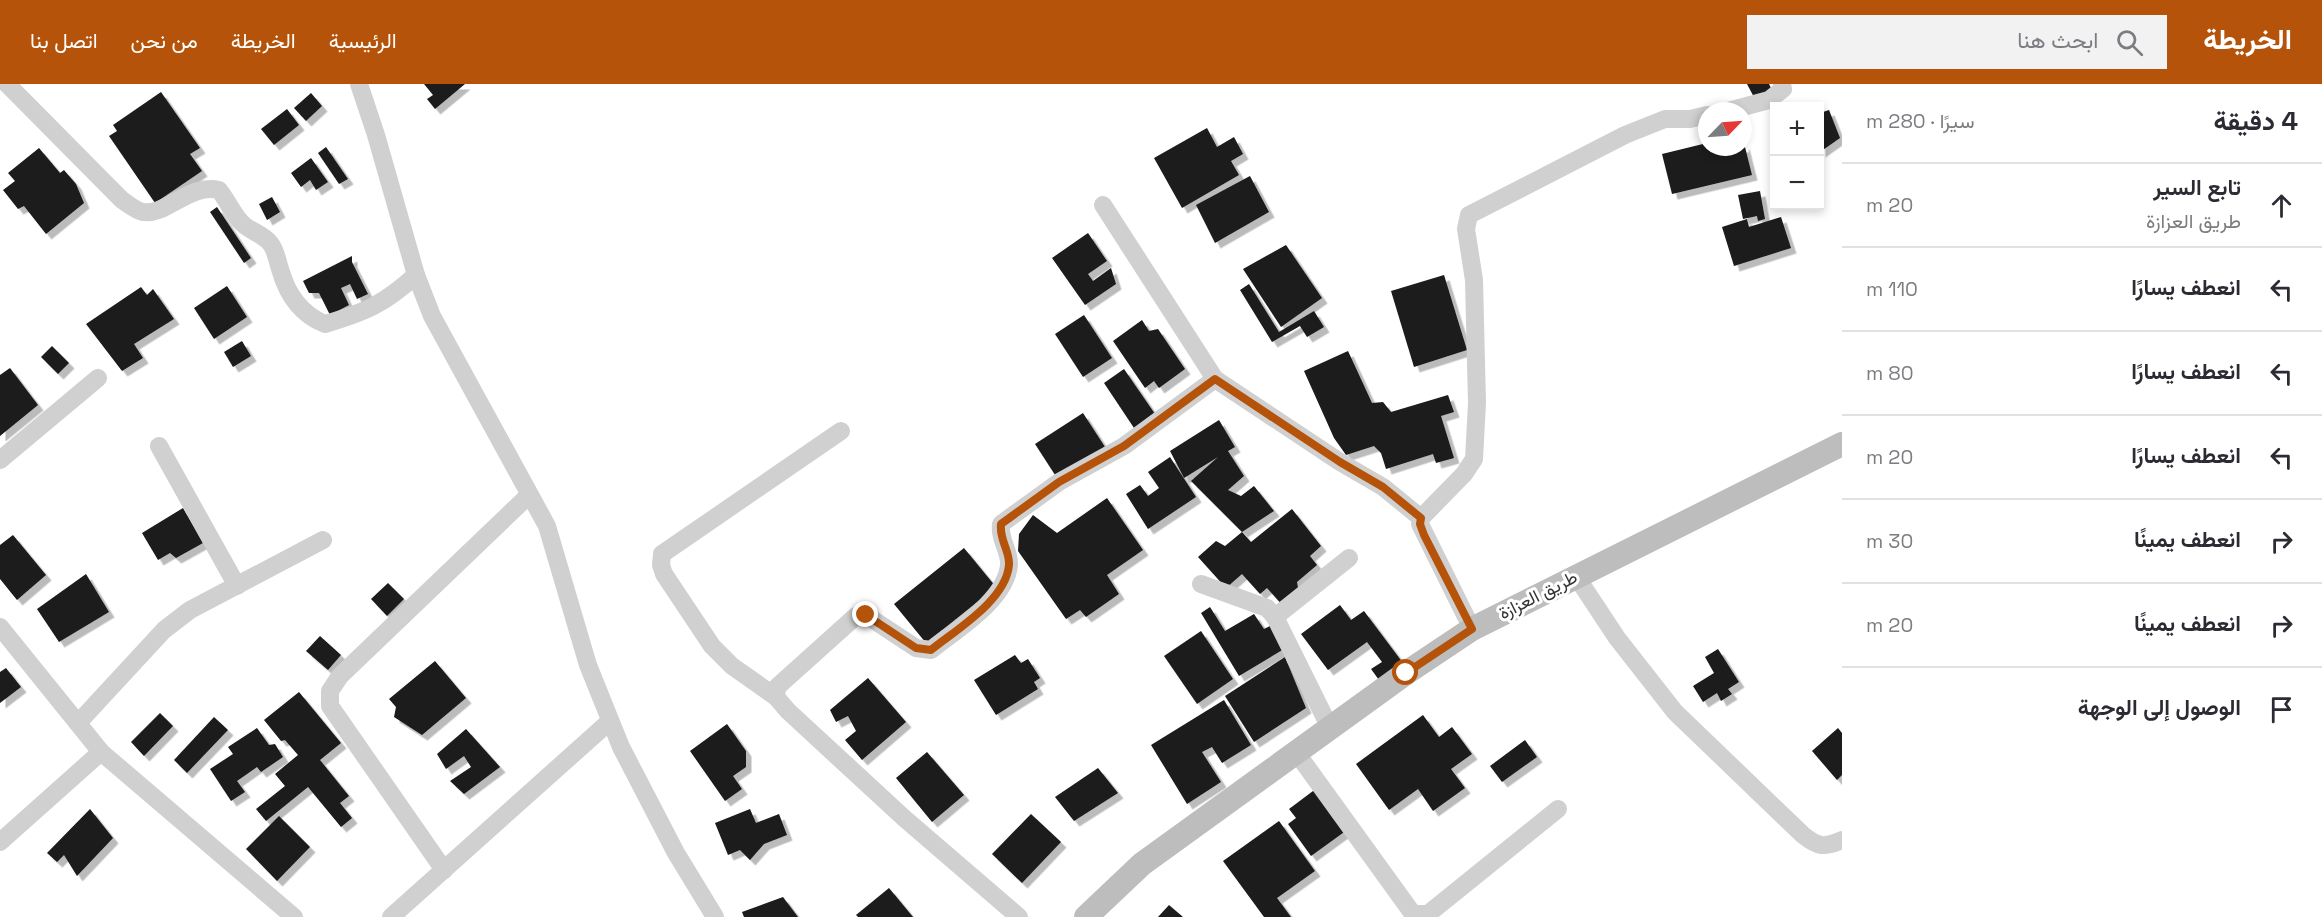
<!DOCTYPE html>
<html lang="ar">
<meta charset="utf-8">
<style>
:root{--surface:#fff;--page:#f2f2f3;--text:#2b2b33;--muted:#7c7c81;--line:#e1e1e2;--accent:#b45309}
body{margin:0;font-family:"Space Grotesk",Vazirmatn,sans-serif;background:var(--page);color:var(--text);direction:rtl}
.controls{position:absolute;right:18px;top:18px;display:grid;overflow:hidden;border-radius:0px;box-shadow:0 3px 9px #0003}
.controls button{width:54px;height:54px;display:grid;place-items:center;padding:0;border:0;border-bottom:2px solid var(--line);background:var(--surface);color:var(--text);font:30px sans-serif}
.compass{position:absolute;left:1698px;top:18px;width:54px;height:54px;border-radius:50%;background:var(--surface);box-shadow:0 3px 9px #0003;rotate:65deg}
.stop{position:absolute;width:18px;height:18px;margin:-14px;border:4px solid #b45309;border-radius:50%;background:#fff}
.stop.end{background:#b45309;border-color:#fff;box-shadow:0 2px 6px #0008}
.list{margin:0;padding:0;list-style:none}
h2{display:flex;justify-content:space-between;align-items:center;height:78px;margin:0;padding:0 24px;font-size:26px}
h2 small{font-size:20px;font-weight:400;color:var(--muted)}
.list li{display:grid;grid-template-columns:39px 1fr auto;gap:18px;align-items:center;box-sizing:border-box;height:84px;padding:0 24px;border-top:2px solid var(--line)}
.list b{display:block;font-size:22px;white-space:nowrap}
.list p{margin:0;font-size:20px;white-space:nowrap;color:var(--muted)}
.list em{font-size:20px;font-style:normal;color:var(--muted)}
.icon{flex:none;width:33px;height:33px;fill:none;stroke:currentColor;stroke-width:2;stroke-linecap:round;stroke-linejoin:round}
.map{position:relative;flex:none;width:1842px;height:833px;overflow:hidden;direction:ltr}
header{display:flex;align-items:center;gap:36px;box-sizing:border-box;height:84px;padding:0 30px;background:var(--accent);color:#fff}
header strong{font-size:28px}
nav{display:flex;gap:33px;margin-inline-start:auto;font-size:21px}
.search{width:420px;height:54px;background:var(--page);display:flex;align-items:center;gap:15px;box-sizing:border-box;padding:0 21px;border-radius:0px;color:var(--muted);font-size:22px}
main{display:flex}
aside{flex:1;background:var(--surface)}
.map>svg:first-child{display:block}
.building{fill:#1a1a1a;filter:url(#shadow)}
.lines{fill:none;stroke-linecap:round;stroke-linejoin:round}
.street{stroke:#d0d0d0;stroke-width:18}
.secondary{stroke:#bdbdbd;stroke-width:24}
.route{stroke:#b45309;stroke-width:8}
.labels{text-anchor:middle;stroke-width:6;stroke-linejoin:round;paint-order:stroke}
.street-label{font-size:18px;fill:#333;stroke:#fff}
</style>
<header>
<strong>الخريطة</strong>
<div class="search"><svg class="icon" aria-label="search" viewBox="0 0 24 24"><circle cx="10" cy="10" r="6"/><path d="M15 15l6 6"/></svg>ابحث هنا</div>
<nav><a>الرئيسية</a><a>الخريطة</a><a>من نحن</a><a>اتصل بنا</a></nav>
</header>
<main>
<aside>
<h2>4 دقيقة<small>سيرًا · 280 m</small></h2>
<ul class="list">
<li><svg class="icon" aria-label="ahead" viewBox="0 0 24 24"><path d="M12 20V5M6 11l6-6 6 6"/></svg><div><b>تابع السير</b><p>طريق العزازة</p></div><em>20 m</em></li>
<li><svg class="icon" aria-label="left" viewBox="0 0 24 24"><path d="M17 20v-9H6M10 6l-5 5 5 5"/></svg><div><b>انعطف يسارًا</b></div><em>110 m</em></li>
<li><svg class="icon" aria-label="left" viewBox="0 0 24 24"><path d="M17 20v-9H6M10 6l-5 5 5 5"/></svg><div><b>انعطف يسارًا</b></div><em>80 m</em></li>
<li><svg class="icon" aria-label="left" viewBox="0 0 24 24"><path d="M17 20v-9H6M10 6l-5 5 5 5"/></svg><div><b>انعطف يسارًا</b></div><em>20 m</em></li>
<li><svg class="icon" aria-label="right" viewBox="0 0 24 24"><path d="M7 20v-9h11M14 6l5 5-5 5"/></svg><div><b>انعطف يمينًا</b></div><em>30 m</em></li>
<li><svg class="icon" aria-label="right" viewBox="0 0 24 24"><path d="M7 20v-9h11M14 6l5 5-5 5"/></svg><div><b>انعطف يمينًا</b></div><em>20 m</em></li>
<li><svg class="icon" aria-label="arrive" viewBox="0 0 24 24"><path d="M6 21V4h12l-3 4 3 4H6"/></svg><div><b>الوصول إلى الوجهة</b></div></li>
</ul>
</aside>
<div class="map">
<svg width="1842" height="833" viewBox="0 0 1842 833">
<defs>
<filter id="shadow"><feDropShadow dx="5.5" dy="5.5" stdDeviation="0" flood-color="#0004"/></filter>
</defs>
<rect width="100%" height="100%" fill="#fff"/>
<g class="building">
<path d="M424,0H465L435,25L427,15L433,11Z"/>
<path d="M1747,0H1769L1773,8L1756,17Z"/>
<path d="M161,8L200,64L190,70L202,87L155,119L109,52L117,47L113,41Z"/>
<path d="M311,9L322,22L306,37L294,24Z"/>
<path d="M287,25L299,41L274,61L261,45Z"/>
<path d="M1829,26L1840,54L1820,68V29Z"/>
<path d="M1207,44L1217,63L1234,53L1243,70L1231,77L1239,91L1182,124L1154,74Z"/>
<path d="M1707,59V63H1743L1744,59L1752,91L1672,110L1662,70Z"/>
<path d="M326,63L348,95L339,100L318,69Z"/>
<path d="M39,64L60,89L64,86L76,100L84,119L46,150L24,122L18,125L3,106L15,97L8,89Z"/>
<path d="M311,74L328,98L316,106L310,96L301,103L291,89Z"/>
<path d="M1250,92L1269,128L1215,159L1196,121Z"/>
<path d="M1760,107L1765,135L1758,137L1757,132L1743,135L1738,111Z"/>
<path d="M272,113L280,128L267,136L259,120Z"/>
<path d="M217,123L251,174L244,179L210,128Z"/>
<path d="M1781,133L1791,164L1734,182L1722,143L1747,135L1749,143Z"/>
<path d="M1088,149L1107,177L1088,190L1093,197L1111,184L1116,200L1085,221L1052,174Z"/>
<path d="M1286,161L1322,214L1281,243L1243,185Z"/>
<path d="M352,172V178L368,210L357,215L350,200L341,204L349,221L330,231L319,209H309L303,197Z"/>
<path d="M1444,191L1467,266L1414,283L1391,207Z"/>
<path d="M1249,200L1279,248L1314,227L1324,243L1307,253L1300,242L1272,258L1240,206Z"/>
<path d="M227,202L247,233L214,255L194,224Z"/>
<path d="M141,203L147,211L153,205L174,235L134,260L143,274L122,287L86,240Z"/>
<path d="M1084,231L1112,274L1083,293L1055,250Z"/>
<path d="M1142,236L1149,247L1158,245L1185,285L1159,304L1154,297L1145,304L1113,257Z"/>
<path d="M242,257L251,272L233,283L224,268Z"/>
<path d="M52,262L69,279L58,290L41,273Z"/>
<path d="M1348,267L1372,319L1383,318L1391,328L1448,311L1454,328L1441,332L1454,374L1436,379L1433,370L1386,385L1381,369L1374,362L1346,371L1334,354L1304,287Z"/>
<path d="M10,284L38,321L0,352V291Z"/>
<path d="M1124,285L1155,330L1134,344L1104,299Z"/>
<path d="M1083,329L1105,363L1057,394L1035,360Z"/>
<path d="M1219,336L1235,363L1228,367L1244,392L1228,406L1241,412L1254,402L1274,427L1242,448L1191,397L1218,373L1184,394L1170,367Z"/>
<path d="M1170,373L1196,413L1148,445L1126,410L1140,401L1148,412L1159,404L1148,388Z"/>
<path d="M1107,414L1143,466L1107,491L1119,510L1086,533L1080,526L1066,535L1018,467L1019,450L1033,431L1057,449Z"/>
<path d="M183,424L203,459L176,474L170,469L158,476L142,449Z"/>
<path d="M1292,425L1321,462L1310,472L1317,481L1297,498L1299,510L1284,523L1267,504L1260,510L1242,490L1226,504L1198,473L1216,457L1225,462L1242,448L1251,458Z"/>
<path d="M13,451L46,491L17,516L0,495V461Z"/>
<path d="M964,464L996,503L926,559L894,520Z"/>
<path d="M86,490L109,528L59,558L37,525Z"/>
<path d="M388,499L404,515L387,532L371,515Z"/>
<path d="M1340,521L1351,536L1364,527L1403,579L1379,596L1371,585L1382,578L1367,558L1328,586L1301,550Z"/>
<path d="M1210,523L1225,547L1254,530L1264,545L1270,542L1284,565L1239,592L1201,529Z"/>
<path d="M1201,547L1233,595L1197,620L1164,572Z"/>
<path d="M320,552L341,571L328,586L306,567Z"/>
<path d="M1718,565L1739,598L1728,605L1732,610L1721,617L1717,609L1703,618L1693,602L1714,589L1705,573Z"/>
<path d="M1015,571L1021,579L1028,575L1040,594L1034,598L1038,605L996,631L974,596Z"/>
<path d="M1285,573L1306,624L1254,658L1225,612Z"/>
<path d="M435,577L466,614L422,651L394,633L396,623L389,615Z"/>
<path d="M6,584L21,603L0,619V588Z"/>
<path d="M868,594L906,638L862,676L845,656L856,647L848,632L836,638L830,626Z"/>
<path d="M299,608L341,659L320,676L349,712L340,719L352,734L341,743L308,703L266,737L256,725L285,702L275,690L298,671L285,656L281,657L264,636Z"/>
<path d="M1224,616L1251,661L1222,679L1212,663L1202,668L1221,698L1187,720L1151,661Z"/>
<path d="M160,629L173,642L144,672L131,658Z"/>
<path d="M1423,631L1439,653L1452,643L1472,670L1451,685L1465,704L1433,727L1418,705L1389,726L1356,680Z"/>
<path d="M214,633L228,646L187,689L174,676Z"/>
<path d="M727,640L746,667V683L733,692L742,705L725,717L690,667Z"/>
<path d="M257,644L269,661L275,660L283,673L261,688L257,683L237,697L245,708L231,717L210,685L233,670L228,663Z"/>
<path d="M1838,644L1842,649V691L1837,696L1812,667Z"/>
<path d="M466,645L500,683L464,710L450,697L471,683L464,672L446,685L437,670Z"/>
<path d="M1525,656L1537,673L1502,698L1490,682Z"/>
<path d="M927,668L964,711L932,738L896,694Z"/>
<path d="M1098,684L1118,709L1074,737L1055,713Z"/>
<path d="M1317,704L1347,746L1311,772L1288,740L1296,734L1289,725Z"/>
<path d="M90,725L113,754L77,792L64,771L57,778L47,769Z"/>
<path d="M750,725L756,739L779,730L787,751L764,760L750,776L740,766L728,771L715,739Z"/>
<path d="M1031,730L1061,758L1022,799L992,770Z"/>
<path d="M279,732L310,763L277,797L246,765Z"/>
<path d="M1279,737L1315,787L1277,814L1291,833H1264L1223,777Z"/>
<path d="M889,804L913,833H858L856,831Z"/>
<path d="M783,813L798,833H744L742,828Z"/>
<path d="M1169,821L1183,833H1158Z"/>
</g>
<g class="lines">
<g class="street">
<path d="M7,0L122,116C128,120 136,127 143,128C166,132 189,99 219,106C227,116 232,128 240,137C248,147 262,149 270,159C276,166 277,176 280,185C287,210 300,230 325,240C366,228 384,220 416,191"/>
<path d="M359,0L376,51L416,191L432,232L547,442L588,581L621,663L676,769L715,833"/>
<path d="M1728,27L1769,16L1783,5L1782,0"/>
<path d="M1103,121L1215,295"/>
<path d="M159,362L237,502"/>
<path d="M0,376L98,294"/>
<path d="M1576,492L1617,554L1675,628L1803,751C1818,763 1824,764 1842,756"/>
<path d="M1201,500L1267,524L1275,533L1330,644"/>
<path d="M1275,533L1349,474"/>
<path d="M0,543L101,668L294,833"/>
<path d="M1472,545L1420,440L1421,434L1464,390L1474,375L1477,319L1474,196L1466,145L1469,131L1625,51L1665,35H1690L1707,31"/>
<path d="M776,613L732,582L712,562L664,490L661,481L662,470L841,347"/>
<path d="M78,639L164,546L190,526L323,456"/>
<path d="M1296,668L1413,830H1428L1558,725"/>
<path d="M0,758L101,668"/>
<path d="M444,786L330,622V607L340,592L528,412"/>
<path d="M391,833L610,637"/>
<path d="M1019,833L904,734L788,627L776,613L777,603L856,532L866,531L916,564L931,566C957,545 1006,516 1009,481C1010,467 999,456 1001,440L1059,398L1124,362L1215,295L1340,378L1383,403L1421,434"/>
</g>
<path class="secondary" d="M1086,833L1142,780L1406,589L1472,545L1842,360"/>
</g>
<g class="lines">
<path class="route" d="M866,531L916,564L931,566C957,545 1006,516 1009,481C1010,467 999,456 1001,440L1059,398L1124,362L1215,295L1340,378L1383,403L1421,434L1420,440L1424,451L1472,545L1406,589"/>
</g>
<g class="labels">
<g class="street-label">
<text transform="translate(1538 511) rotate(-27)" y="6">طريق العزازة</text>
</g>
</g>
</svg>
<div class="controls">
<button>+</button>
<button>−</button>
</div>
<svg class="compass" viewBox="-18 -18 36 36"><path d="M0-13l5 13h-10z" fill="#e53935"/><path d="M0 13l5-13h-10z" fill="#7c7c81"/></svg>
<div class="stop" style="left:1406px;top:589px"></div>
<div class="stop end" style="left:866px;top:531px"></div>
</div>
</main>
